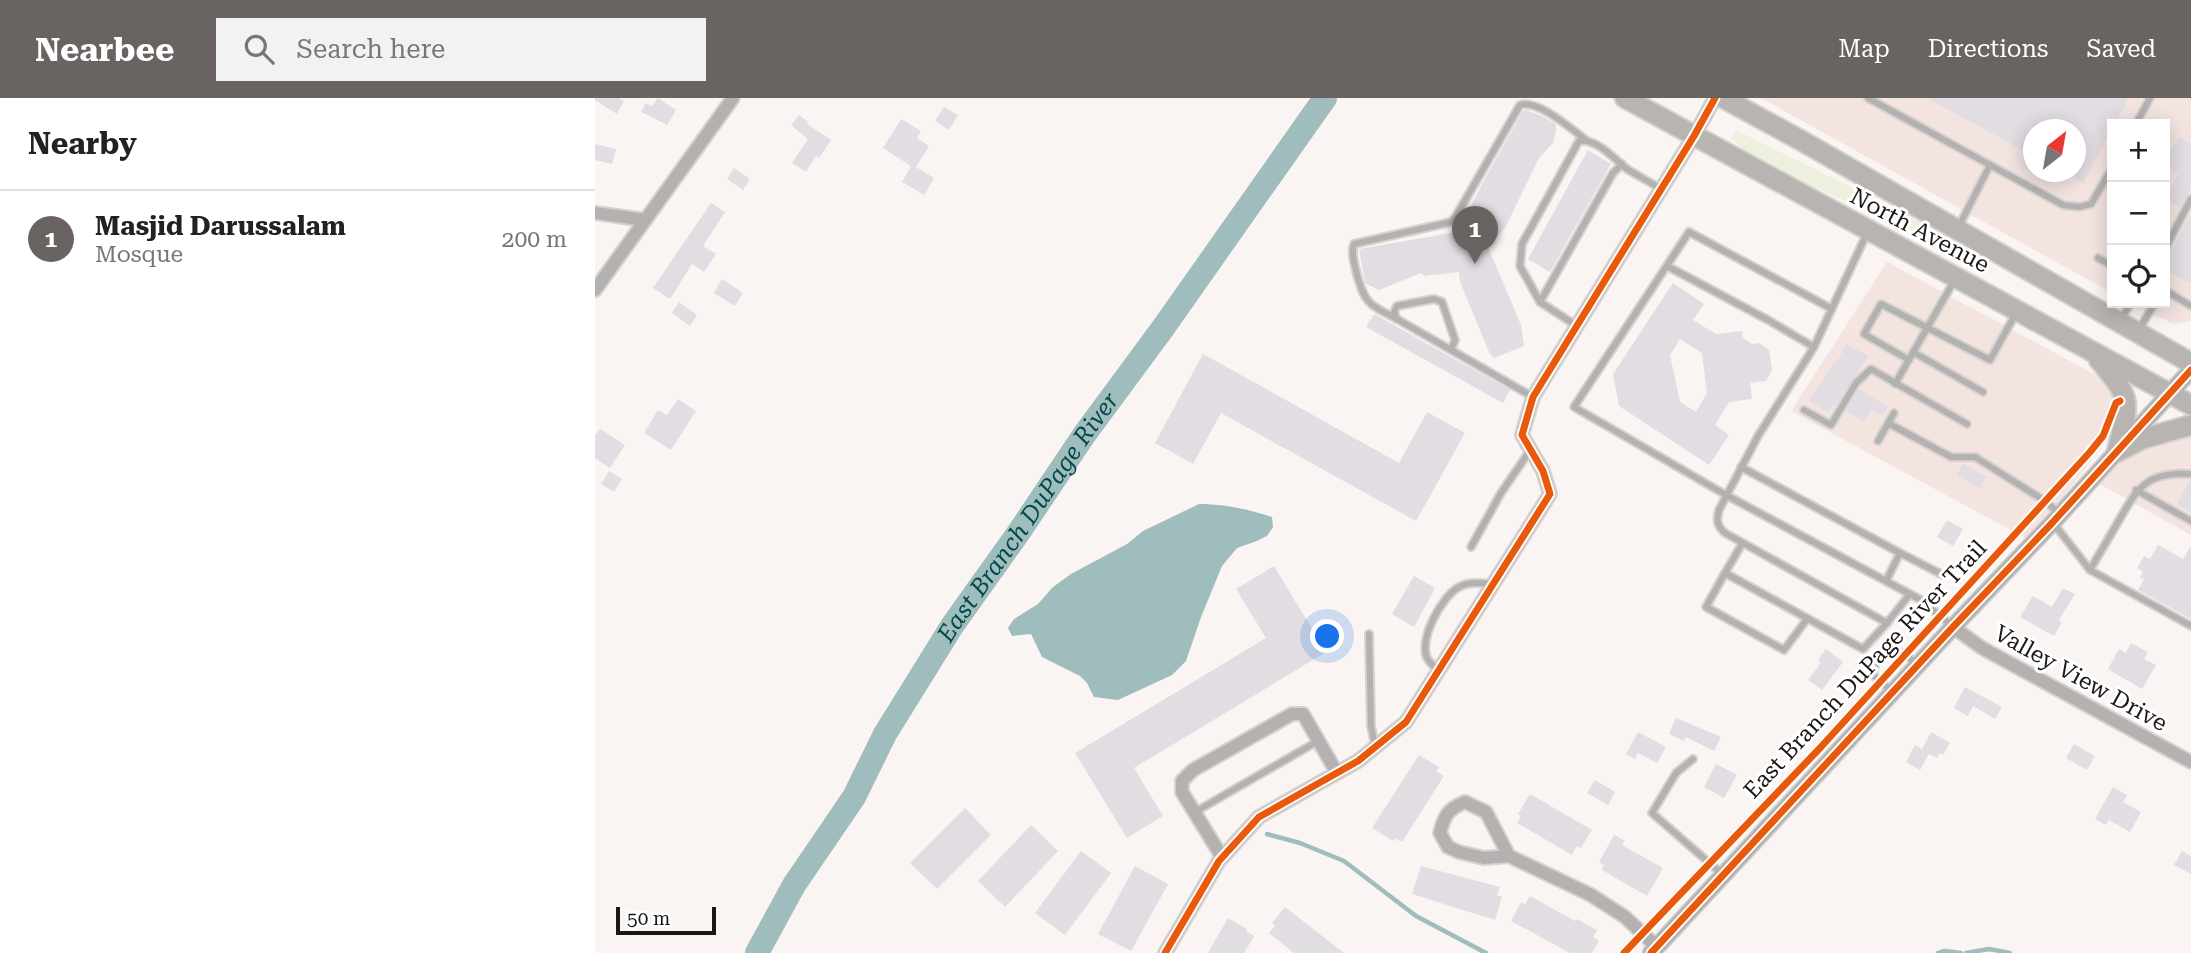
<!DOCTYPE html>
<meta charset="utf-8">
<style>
:root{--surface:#fff;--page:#f2f2f2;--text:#222;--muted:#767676;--line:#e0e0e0;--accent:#696462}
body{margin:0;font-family:"Roboto Serif",serif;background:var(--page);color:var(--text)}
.controls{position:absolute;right:21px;top:21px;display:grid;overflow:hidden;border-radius:0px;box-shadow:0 4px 18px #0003}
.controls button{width:63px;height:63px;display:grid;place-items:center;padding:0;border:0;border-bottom:2px solid var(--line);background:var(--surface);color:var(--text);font:35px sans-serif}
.compass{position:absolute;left:1428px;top:21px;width:63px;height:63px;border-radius:50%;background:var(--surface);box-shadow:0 4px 18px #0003;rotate:31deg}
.scale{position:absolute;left:21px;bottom:18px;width:100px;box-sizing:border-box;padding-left:7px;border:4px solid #1b1715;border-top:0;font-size:19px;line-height:24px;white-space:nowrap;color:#1b1715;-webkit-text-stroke:5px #fff;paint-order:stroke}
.you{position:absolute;left:733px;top:539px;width:24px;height:24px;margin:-18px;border:5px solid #fff;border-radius:50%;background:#1a73e8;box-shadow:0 0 0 10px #1a73e833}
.badge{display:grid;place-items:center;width:46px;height:46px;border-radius:50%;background:var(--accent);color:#fff;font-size:23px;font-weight:700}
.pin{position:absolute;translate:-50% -58px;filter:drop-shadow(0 2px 4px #0008)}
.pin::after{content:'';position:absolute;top:37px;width:24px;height:21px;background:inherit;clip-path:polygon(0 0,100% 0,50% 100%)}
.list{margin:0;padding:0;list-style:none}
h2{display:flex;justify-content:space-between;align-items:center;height:91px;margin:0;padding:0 28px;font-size:30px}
h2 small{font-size:23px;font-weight:400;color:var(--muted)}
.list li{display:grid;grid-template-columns:46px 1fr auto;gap:21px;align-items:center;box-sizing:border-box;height:98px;padding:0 28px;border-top:2px solid var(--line)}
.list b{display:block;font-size:26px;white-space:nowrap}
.list p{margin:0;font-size:23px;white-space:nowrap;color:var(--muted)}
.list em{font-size:23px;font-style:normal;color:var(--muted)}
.icon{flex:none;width:38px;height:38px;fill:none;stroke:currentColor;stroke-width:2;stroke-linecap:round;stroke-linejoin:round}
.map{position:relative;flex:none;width:1596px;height:855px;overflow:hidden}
header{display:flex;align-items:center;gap:42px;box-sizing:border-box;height:98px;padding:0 35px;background:var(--accent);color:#fff}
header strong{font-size:33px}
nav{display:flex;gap:38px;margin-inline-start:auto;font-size:24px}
.search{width:490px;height:63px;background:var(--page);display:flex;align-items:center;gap:18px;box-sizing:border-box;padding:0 24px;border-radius:0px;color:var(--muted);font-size:26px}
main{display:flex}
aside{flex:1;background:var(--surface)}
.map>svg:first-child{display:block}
.built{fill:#f3e4e0;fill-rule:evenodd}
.green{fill:#edf0dd}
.water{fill:#a0bdbd}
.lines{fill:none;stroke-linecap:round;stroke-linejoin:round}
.stream{stroke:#a0bdbd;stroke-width:4.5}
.river{stroke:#a0bdbd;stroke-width:24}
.building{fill:#e2dde3;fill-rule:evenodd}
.service-casing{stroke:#d5d1cf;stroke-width:10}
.minor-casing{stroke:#d5d1cf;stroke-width:16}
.tertiary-casing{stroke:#d5d1cf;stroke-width:19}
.primary-casing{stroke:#d5d1cf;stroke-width:23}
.service{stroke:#b3b2b0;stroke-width:6}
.minor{stroke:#b3b2b0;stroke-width:12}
.tertiary{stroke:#b3b2b0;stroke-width:16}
.primary{stroke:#b7b4b1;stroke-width:19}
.cycleway-casing{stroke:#fff;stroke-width:11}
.cycleway{stroke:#e8590c;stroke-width:7}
.labels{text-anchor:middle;stroke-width:6;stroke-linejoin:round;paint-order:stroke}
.street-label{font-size:23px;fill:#1b1715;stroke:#fff}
.water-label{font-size:24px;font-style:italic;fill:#024849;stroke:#fff}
</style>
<header>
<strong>Nearbee</strong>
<div class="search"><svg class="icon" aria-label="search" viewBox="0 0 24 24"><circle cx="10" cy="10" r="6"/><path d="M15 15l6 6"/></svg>Search here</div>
<nav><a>Map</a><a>Directions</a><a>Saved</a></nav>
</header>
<main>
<aside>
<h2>Nearby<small></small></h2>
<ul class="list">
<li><span class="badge">1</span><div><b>Masjid Darussalam</b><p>Mosque</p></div><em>200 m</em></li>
</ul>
</aside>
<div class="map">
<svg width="1596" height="855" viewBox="0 0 1596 855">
<rect width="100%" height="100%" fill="#faf4f2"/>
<g class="built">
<path d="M1166,0H1596V223L1578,226L1535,205H1570V26H1517V195ZM1438,32H1480V74H1438Z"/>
<path d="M1292,164L1512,283L1526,308L1517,336L1434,442L1196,313Z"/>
<path d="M1596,331V437L1501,384L1531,355Z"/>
</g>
<path class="green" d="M1141,32L1354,138L1348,149C1297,121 1242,101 1190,75C1171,65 1151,56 1136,40Z"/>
<path class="water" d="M604,406C630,406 652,411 677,419L678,429L672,438L662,443L642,450L627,468L606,519L591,563L577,577L523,602L499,599L492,585L485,578L447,559L436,536L417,538L413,530L419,521L443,506L458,489L476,476L532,446L548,433Z"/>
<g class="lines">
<g class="stream">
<path d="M672,736L705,745L749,763L821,818L891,855"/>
<path d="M1343,855L1350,853L1366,855"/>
<path d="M1371,855L1394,851L1415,855"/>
</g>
<path class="river" id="s1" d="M162,855L199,787L259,699L290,636L357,528L424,434L489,337L568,230L730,0"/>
</g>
<g class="building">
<path d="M0,0H24L29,3L22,16L0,2Z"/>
<path d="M63,0L81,12L72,27L46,14L51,5L57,8Z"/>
<path d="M1332,0H1534L1520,26H1517V31L1488,85L1480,81V32H1438V58Z"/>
<path d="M349,9L363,17L354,32L340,23Z"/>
<path d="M932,12L947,18L961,26V33L958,45L944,60L910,130L893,149L926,227L929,248L899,260L895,256L865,184L864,174L829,178L826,175L784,192L770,185L764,151L862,134L893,75L928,13Z"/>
<path d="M204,17L213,24L212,26L236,42L224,60L221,58L211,74L197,65L213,41L196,27Z"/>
<path d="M306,21L326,33L322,40L334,48L321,69L339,80L329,97L307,84L316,68L288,50Z"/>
<path d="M1584,39L1596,46V91L1585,109L1570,101L1583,76L1570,68V53L1574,56Z"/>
<path d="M0,46L21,51L17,66L0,62Z"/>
<path d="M993,52L1016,66L955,174L933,161Z"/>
<path d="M139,70L155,81L148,92L132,81Z"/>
<path d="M116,105L130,114L108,148L121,156L109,174L97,166L75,201L58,190Z"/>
<path d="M1596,116V186L1570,171V164Z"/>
<path d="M127,181L148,195L140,208L119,195Z"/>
<path d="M1078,185L1109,206L1098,222L1121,236L1147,233L1148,240L1157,246L1164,245L1174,252L1177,272L1171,283L1155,285L1157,301L1134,304L1120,327L1134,337L1114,367L1024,308L1018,276ZM1085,241L1107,255L1112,295L1101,314L1085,304L1075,257Z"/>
<path d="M84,204L102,217L95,228L77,215Z"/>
<path d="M779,216L915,292L908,305L771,229Z"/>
<path d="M1251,246L1273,258L1241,307L1237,308L1233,315L1214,303L1240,263L1242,264Z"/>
<path d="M608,256L804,365L832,314L870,335L821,423L626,315L598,366L560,345Z"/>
<path d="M1264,291L1293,309L1287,318L1276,312L1269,324L1251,313Z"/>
<path d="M83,301L101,313L76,352L49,335L63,312L72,317Z"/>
<path d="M5,331L30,347L15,370L0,360V338Z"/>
<path d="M1368,366L1391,379L1385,390L1361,377Z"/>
<path d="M14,373L27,381L19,394L6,386Z"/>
<path d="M1595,382H1596V414L1582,406Z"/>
<path d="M1352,422L1368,431L1358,448L1342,439Z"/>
<path d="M1563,447L1588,461L1596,448V521L1543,492L1549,481L1545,479L1548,474L1542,470L1549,458L1555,461Z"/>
<path d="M679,468L731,554L539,670L568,718L532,740L480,655L671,540L641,491Z"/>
<path d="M819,478L840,490L819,529L797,516Z"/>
<path d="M1468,490L1480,496L1464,522L1467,524L1459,538L1425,519L1438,498L1457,509Z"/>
<path d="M1536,545L1553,554L1549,561L1561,567L1547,591L1513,571L1524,551L1531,555Z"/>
<path d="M1231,551L1248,564L1227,592L1213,582L1226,565L1223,562Z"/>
<path d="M1370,589L1407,609L1400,621L1378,608L1373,618L1359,610Z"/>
<path d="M1081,620L1126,639L1119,653L1091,639L1089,643L1074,636Z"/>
<path d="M1043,634L1071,649L1062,665L1043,655L1040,661L1031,656Z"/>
<path d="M1336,634L1355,645L1348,657L1345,655L1342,660L1334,656L1325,672L1311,664L1320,647L1327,651Z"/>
<path d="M1479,646L1500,658L1492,672L1471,660Z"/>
<path d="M824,657L844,669L841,673L849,678L807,744L801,740L798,743L777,730Z"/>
<path d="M1121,666L1142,677L1129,700L1109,689Z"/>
<path d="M1000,682L1020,694L1013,707L992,695Z"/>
<path d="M1518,689L1532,697L1528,704L1546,714L1535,734L1514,722L1511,727L1500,721Z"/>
<path d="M935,696L997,732L986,750L982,748L977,757L922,725L926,718L923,716Z"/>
<path d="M370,710L396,737L342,791L315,765Z"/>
<path d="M436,727L463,753L410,809L383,783Z"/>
<path d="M1019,737L1030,743L1027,747L1068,770L1052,798L1007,772L1009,767L1004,764Z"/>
<path d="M486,753L516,775L470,837L440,815Z"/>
<path d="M1587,753L1596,758V776L1579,767Z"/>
<path d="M540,768L573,786L536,853L503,836Z"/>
<path d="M826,768L905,789L902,797L907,799L900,822L817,796Z"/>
<path d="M935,798L980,823L982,821L1002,832L998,839L1004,843L997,855H975L916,823L926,804L930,806Z"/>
<path d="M690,809L749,855H699L674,835L680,828L677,825Z"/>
<path d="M633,820L652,831L651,833L659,838L649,855H613Z"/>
</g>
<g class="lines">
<g class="service-casing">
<g id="service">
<path d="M1273,0L1468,107L1484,109L1496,106L1517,70"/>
<path d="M1541,26L1555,0"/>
<path d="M1364,128L1395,67"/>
<path d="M1273,133L1219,249L1163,338L1124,412C1121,422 1122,428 1130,435L1292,525L1315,496"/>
<path d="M1570,151L1596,101"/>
<path d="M1503,160L1517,168"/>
<path d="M1072,168L1173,222L1219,249"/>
<path d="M1570,192L1596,208"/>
<path d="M945,204L1018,75L1027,66"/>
<path d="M1237,211L1094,134L979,309L1131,397L1326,502L1356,527"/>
<path d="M802,221C773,206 769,205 761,173C759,164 756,155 759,146L856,124L860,120L925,7C943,1 976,31 991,42"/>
<path d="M1525,222L1536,205"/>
<path d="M982,228L945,204L925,168L927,146L984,43C1002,40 1019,61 1032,71C1043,78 1055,84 1066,91"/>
<path d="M1543,233L1560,205"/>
<path d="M856,252L860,242L847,204L839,201L802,208L799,214L802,221L938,299"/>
<path d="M1318,254L1388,294"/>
<path d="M1314,262L1269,236L1286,206L1395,262L1420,217"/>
<path d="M1300,286L1359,183"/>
<path d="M1209,312L1236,327L1261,285L1276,271L1372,326"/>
<path d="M1293,325L1356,359H1380L1450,403L1465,416"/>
<path d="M1283,343L1299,315"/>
<path d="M1146,369L1305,455L1291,483"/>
<path d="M1541,392L1596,423"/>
<path d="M1459,426L1495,472L1596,528"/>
<path d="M1147,446L1130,475L1268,551L1292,525"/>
<path d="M876,449L906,395L936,351"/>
<path d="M1305,455L1348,477"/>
<path d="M1495,472C1504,456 1514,440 1523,424C1543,389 1552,373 1596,376"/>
<path d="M1130,475L1111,509L1189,552L1212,521"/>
<path d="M774,536L776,628L780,647"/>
<path d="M843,573C840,569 834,564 832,560C824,540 847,498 864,489C874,483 886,485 897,486"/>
<path d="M1296,593L1278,577C1279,566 1283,560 1291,552C1306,552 1312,557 1322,567"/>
<path d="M1098,661L1081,675L1057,715L1127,776"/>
<path d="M600,714L723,643"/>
</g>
</g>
<g class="minor-casing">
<g id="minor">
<path d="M0,115L50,122"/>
<path d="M0,192L138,0"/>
<path d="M1358,529L1387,550L1596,664"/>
<path d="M914,758L891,714L870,704C853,711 849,718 845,735L853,749L864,754L889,760L914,758L996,797L1030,819L1062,849"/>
<path d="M627,759L587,694V683L598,672L697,616H708L742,675"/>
<path d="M570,855L624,763L664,719L763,663L811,624L955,396L948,373L927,337L938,299L1099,38L1120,0"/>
</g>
</g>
<g class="tertiary-casing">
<path id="tertiary" d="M1056,855L1358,529L1458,424L1596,272"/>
</g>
<g class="primary-casing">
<g id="primary">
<path d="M1030,0L1596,307"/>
<path d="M1128,0L1207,43L1596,265"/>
<path d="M1504,262C1539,304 1534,302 1522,354"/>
<path d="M1522,354L1547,341L1596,327"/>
</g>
</g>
<use href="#service" class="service"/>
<use href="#minor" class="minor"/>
<use href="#tertiary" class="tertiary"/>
<use href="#primary" class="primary"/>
<g class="cycleway-casing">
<g id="cycleway">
<path d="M570,855L624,763L664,719L763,663L811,624L955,396L948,373L927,337L938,299L1099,38L1120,0"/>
<path d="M1029,855L1225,650L1495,354L1508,338L1521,305L1525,303"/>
<path d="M1056,855L1358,529L1458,424L1596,272"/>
</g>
</g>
<use href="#cycleway" class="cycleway"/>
</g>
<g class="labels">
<g class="street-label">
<text transform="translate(1325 132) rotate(28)" y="8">North Avenue</text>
<text transform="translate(1270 571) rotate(-47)" y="8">East Branch DuPage River Trail</text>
<text transform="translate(1486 580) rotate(29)" y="8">Valley View Drive</text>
</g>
<g class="water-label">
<text dy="8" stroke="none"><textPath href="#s1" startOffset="514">East Branch DuPage River</textPath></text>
</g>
</g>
</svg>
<div class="controls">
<button>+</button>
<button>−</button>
<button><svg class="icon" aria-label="locate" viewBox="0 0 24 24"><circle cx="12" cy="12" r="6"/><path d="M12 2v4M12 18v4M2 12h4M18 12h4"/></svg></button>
</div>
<svg class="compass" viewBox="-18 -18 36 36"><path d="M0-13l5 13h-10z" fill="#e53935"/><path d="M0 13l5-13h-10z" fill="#767676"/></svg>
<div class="scale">50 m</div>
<div class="you"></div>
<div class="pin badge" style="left:880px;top:166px">1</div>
</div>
</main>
